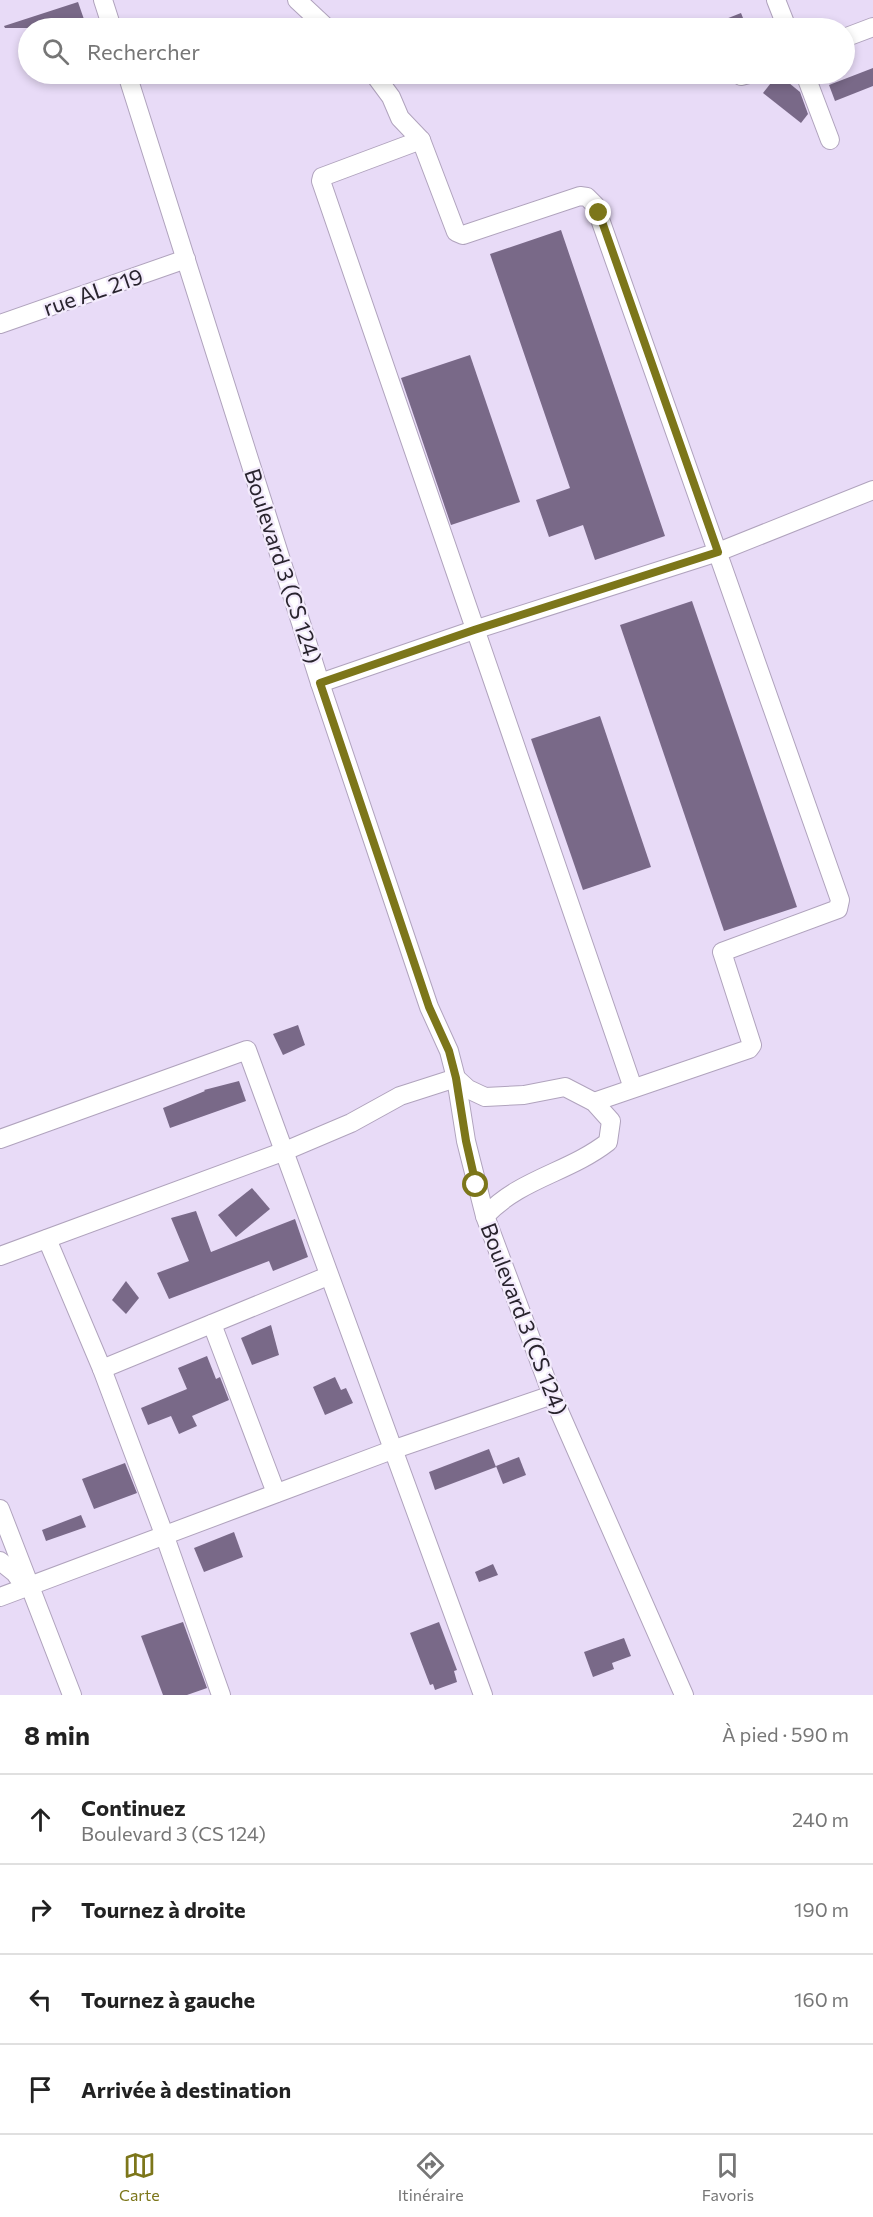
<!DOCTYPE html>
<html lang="fr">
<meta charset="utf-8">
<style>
:root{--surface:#fff;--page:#f2f2f2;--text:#222;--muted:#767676;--line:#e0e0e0;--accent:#7c761a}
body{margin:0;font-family:Commissioner,sans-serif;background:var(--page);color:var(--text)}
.stop{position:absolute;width:18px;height:18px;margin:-14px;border:4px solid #7c761a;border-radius:50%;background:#fff}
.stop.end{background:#7c761a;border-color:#fff;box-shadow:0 2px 6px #0008}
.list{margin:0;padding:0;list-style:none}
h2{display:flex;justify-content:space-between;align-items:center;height:78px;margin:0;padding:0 24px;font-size:26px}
h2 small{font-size:20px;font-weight:400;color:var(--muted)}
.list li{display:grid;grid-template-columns:39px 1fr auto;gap:18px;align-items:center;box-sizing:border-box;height:90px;padding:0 24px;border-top:2px solid var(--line)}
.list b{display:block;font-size:22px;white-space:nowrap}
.list p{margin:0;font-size:20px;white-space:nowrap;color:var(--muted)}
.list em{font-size:20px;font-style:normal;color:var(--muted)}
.icon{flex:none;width:33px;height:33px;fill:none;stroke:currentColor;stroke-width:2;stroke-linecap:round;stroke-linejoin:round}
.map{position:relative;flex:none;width:873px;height:1695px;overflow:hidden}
.search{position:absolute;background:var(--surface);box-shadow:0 3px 9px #0003;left:18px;right:18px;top:18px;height:66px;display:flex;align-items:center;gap:15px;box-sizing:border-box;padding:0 21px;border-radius:33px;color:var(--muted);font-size:22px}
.sheet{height:438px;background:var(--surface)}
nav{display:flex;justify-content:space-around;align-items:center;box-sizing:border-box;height:84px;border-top:2px solid var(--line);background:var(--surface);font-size:16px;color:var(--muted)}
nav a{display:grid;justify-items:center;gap:3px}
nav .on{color:var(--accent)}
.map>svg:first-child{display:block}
.building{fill:#796988}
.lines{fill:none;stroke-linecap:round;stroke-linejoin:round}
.minor-casing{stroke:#b0a3bd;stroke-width:20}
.minor{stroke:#fff;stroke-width:18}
.route{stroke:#7c761a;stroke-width:8}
.labels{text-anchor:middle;stroke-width:4.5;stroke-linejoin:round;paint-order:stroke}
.street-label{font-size:22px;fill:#29242e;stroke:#f3ebfc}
</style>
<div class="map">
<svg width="873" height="1695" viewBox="0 0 873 1695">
<rect width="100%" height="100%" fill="#e8dbf7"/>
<g class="building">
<path d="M78,2L87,28H5L4,26Z"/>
<path d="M741,13L747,28H703Z"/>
<path d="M873,68V86L835,101L829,85Z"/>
<path d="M778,74L800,92L808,114L801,123L763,93Z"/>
<path d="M561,230L665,536L595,560L583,525L549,537L536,500L570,488L490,254Z"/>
<path d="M470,355L520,502L451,525L401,378Z"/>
<path d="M692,601L797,907L724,931L620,625Z"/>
<path d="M600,716L651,867L583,890L531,739Z"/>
<path d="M298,1025L305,1045L283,1055L273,1034Z"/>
<path d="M239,1081L246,1101L170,1128L163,1108L205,1091L204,1090Z"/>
<path d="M252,1188L270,1209L236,1237L218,1215Z"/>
<path d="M196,1211L211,1252L295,1219L308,1257L273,1271L269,1261L169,1299L157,1273L189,1261L171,1218Z"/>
<path d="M126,1281L139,1298L126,1314L112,1300Z"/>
<path d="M271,1325L279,1355L252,1365L241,1338Z"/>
<path d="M207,1356L216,1379L220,1377L229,1400L192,1416L197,1426L179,1434L171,1416L148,1425L141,1408L187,1389L178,1368Z"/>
<path d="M335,1377L341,1390L346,1388L353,1403L325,1415L313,1387Z"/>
<path d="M489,1449L496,1467L435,1490L429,1472Z"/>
<path d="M519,1457L526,1475L503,1484L496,1466Z"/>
<path d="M125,1463L137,1493L94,1509L82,1479Z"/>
<path d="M81,1515L86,1527L46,1541L42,1530Z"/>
<path d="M234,1532L243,1557L204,1572L194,1548Z"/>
<path d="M493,1564L498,1575L479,1582L475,1572Z"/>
<path d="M183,1622L207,1688L187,1695H163L141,1636Z"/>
<path d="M439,1622L457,1670L454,1671L457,1682L435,1690L433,1684L430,1685L410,1633Z"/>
<path d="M624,1638L631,1656L612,1663L614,1669L593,1677L584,1652Z"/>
</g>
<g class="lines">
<g class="minor-casing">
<g id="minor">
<path d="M103,0L112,28"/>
<path d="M297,0L327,28"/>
<path d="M776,0L787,28"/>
<path d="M844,38L873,27"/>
<path d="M127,74L320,683L429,1007L449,1051L456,1078L466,1141L485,1216L552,1395L684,1695"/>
<path d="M374,74L391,97L400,118L421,140L456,232L463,235L580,196L587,197L595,205L840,900L838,909L722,952L752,1045L749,1049L594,1102"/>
<path d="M805,74L830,140"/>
<path d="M741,76L749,74"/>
<path d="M421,140L322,177L321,181L633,1088"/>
<path d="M0,324L186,259"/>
<path d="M320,683L474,630L718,552L873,490"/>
<path d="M0,1139L247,1050L483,1695"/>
<path d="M47,1239L102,1369L164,1534L221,1695"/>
<path d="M0,1256L285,1151L351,1123L400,1096L456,1078L468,1089L485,1097L524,1095L565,1087L594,1102L611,1121L608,1142C568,1173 521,1178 485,1216"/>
<path d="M212,1324L276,1493"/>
<path d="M102,1369L328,1276"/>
<path d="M0,1509L72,1695"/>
<path d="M0,1561L15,1573L24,1586"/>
<path d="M0,1597L392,1450L552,1395"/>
</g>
</g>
<use href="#minor" class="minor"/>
</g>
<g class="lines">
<path class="route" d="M476,1185L466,1141L456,1078L449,1051L429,1007L320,683L474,630L718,552L599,213"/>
</g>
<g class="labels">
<g class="street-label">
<text transform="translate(93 292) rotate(-19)" y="8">rue AL 219</text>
<text transform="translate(283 566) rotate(72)" y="8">Boulevard 3 (CS 124)</text>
<text transform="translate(524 1319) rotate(69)" y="8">Boulevard 3 (CS 124)</text>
</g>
</g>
</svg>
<div class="stop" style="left:476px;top:1185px"></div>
<div class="stop end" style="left:599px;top:213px"></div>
<div class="search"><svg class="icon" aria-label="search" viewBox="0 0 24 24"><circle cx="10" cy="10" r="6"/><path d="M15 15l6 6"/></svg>Rechercher</div>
</div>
<section class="sheet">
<h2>8 min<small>À pied · 590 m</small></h2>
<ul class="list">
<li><svg class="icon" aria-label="ahead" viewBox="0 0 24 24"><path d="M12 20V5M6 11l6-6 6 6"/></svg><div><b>Continuez</b><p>Boulevard 3 (CS 124)</p></div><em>240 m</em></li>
<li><svg class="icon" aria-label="right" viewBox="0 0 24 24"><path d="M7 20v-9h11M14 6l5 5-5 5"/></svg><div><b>Tournez à droite</b></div><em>190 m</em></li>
<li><svg class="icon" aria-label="left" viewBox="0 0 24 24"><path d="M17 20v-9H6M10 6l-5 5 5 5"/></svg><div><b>Tournez à gauche</b></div><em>160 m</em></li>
<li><svg class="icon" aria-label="arrive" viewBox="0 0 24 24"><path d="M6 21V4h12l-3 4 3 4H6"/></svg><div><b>Arrivée à destination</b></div></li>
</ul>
</section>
<nav>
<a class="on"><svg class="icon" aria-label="map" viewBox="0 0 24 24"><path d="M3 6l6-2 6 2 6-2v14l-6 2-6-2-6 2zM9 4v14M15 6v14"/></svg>Carte</a>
<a><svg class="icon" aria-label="directions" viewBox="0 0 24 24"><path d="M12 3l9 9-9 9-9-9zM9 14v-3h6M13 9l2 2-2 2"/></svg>Itinéraire</a>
<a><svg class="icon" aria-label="saved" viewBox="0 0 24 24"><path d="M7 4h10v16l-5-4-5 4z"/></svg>Favoris</a>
</nav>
